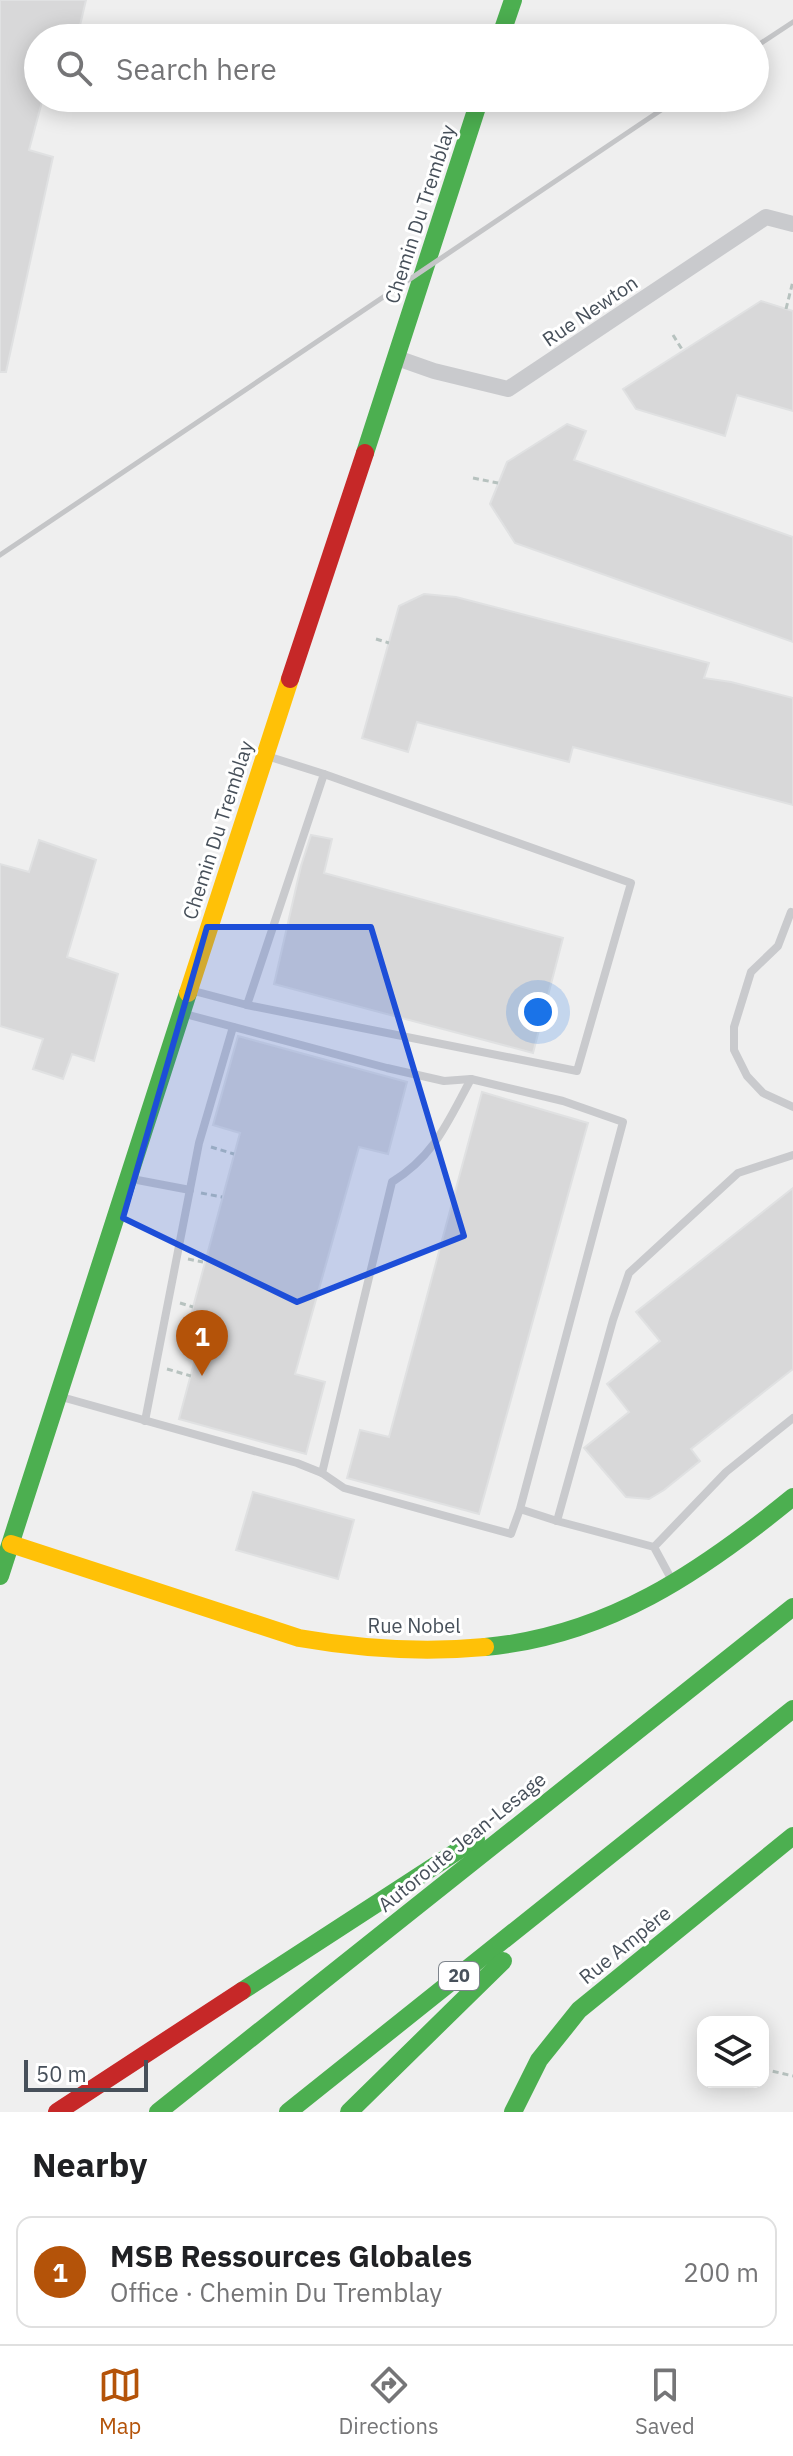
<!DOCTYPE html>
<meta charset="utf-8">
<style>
:root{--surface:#fff;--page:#f6f6f6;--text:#202124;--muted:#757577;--line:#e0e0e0;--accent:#b45309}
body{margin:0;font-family:"IBM Plex Sans",sans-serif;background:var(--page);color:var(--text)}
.controls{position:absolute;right:24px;bottom:24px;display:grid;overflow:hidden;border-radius:16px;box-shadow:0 4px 20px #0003}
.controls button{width:72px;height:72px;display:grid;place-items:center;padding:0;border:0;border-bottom:2px solid var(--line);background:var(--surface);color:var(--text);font:40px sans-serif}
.scale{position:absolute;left:24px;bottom:20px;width:124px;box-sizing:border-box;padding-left:8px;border:4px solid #47505a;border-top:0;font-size:22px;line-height:28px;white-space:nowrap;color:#47505a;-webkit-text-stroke:6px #fff;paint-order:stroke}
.you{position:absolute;left:538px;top:1012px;width:28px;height:28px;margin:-20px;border:6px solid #fff;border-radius:50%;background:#1a73e8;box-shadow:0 0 0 12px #1a73e833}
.badge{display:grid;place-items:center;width:52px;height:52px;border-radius:50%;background:var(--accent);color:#fff;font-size:26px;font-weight:700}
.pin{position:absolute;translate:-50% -66px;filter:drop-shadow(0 2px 4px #0008)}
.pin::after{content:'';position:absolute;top:42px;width:28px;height:24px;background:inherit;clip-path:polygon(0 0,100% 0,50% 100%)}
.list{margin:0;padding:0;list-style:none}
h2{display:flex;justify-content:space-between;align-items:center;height:104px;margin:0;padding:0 32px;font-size:34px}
h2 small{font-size:26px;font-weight:400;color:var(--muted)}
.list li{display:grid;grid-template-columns:52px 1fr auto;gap:24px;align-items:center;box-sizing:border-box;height:112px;margin:0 16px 16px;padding:0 16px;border:2px solid var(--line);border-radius:16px}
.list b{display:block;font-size:30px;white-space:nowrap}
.list p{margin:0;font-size:26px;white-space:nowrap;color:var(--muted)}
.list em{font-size:26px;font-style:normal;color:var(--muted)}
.icon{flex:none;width:44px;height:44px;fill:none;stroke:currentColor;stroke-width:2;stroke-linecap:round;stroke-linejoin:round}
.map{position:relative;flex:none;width:793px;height:2112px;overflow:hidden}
.search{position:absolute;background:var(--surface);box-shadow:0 4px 20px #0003;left:24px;right:24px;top:24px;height:88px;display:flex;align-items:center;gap:20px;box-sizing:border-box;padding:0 28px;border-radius:44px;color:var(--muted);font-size:30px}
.sheet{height:232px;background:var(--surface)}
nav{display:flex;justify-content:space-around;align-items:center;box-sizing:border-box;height:112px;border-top:2px solid var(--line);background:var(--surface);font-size:22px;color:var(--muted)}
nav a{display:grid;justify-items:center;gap:4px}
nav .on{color:var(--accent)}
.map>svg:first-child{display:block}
.building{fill:#d8d8d9;stroke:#e0e1e2;stroke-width:2}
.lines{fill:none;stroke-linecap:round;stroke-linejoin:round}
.path{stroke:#b7c2bf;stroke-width:3;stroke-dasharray:6 4;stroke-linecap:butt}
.lane{stroke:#c9cacd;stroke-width:8}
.street{stroke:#c9cacd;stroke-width:16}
.fast{stroke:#4caf50;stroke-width:18}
.slow{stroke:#ffc107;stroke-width:18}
.jam{stroke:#c62828;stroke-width:18}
.rail{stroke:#c4c5c7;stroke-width:5}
.marked{fill:#1d4ed8;fill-opacity:0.2;stroke:#1d4ed8;stroke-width:6;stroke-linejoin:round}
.labels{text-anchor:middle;stroke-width:6;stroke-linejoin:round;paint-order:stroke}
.shield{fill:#fff;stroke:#7e848c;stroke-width:2}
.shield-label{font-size:18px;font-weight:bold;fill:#47505a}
.street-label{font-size:20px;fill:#47505a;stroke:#fff}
</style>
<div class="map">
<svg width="793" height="2112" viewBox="0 0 793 2112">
<rect width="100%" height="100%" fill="#efefef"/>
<g class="building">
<path d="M0,0H86L77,38H38V98H43L29,150L53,157L6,372H0Z"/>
<path d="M761,301L793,311V411L737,395L725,436L636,409L623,389Z"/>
<path d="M567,424L586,431L574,460L793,537V642L515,543L490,504L507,462Z"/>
<path d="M424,594L456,597L709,663L704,678L731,682L793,698V805L573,747L569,762L417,722L408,752L362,738L399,606Z"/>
<path d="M311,835L332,839L324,873L563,938L533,1053L274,984L301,866Z"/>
<path d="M39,840L96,860L67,957L118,974L94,1061L72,1054L63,1079L33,1069L43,1039L0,1026V864L29,872Z"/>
<path d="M238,1036L407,1082L388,1154L359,1147L295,1374L325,1382L306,1454L179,1419L202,1333L189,1331L193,1307L240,1133L213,1125Z"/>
<path d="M482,1092L588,1123L479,1514L347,1478L360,1430L389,1437Z"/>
<path d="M793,1188V1369L691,1449L700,1461L664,1490L649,1499L626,1497L584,1448L629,1412L607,1384L660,1341L636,1312Z"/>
<path d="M253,1492L354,1520L338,1579L236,1550Z"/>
</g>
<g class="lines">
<g class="path">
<path d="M786,309L793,281"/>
<path d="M673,335L683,351"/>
<path d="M473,478L498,483"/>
<path d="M376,639L389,643"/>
<path d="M211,1147L234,1154"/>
<path d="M201,1193L222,1197"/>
<path d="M188,1259L203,1262"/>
<path d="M180,1303L193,1307"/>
<path d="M167,1369L191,1376"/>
<path d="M763,2069L793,2076"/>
</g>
<g class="lane">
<path d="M791,912L778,946L751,972L734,1027V1050L747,1076L763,1093L793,1107"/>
<path d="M190,990L247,1005L324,774L267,756"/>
<path d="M247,1005L577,1071L631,883L324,774"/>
<path d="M185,1014L387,1068L444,1081L471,1079"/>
<path d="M132,1179L190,1190"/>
<path d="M58,1396L297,1463L322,1473"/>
<path d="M145,1421L199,1143L233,1027"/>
<path d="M520,1509L511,1534L344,1488L322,1473L392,1182C435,1155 447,1123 471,1079L563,1101L623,1122L520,1509L557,1521"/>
<path d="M654,1547L726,1472L793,1418"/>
<path d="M674,1584L654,1547L557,1521L613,1320L629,1273L738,1173L793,1155"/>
</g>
<path class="street" d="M397,358L434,371L508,389L766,217L793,224"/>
<g class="fast">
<path d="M500,38L513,0"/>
<path d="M365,453L480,98"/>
<path d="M0,1576L188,993"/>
<path d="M485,1647C607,1636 701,1572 793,1497"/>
<path d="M242,1991L476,1839"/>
<path d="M158,2112L793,1607"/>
<path d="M288,2112L793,1709"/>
<path d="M349,2112L503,1961"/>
<path d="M513,2112L539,2060L579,2010L793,1836"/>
</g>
<g class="slow">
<path d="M188,993L290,679"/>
<path d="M11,1544L299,1638C362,1649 421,1653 485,1647"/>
</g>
<g class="jam">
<path d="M290,679L365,453"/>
<path d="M57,2112L242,1991"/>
</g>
<g class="rail">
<path d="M755,47L793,22"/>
<path d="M0,555L679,98"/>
</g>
</g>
<path class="marked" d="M207,927H371L464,1236L297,1302L123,1218Z"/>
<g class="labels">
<rect class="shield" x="439" y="1962" width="40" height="28" rx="6"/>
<g class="shield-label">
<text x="459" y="1982">20</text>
</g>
<g class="street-label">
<text transform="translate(420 214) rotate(-72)" y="7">Chemin Du Tremblay</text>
<text transform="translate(590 311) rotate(-34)" y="7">Rue Newton</text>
<text transform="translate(218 830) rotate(-72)" y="7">Chemin Du Tremblay</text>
<text x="414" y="1633">Rue Nobel</text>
<text transform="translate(462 1842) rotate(-39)" y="7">Autoroute Jean-Lesage</text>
<text transform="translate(625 1945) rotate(-39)" y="7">Rue Ampère</text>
</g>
</g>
</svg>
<div class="controls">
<button><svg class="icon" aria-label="layers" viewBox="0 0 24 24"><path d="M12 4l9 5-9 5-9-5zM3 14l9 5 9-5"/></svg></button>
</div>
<div class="scale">50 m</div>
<div class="you"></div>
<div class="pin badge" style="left:202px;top:1376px">1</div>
<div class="search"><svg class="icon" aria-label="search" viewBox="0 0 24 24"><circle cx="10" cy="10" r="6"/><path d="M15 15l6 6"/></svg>Search here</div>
</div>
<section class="sheet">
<h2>Nearby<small></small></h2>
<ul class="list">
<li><span class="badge">1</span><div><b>MSB Ressources Globales</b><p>Office · Chemin Du Tremblay</p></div><em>200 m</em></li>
</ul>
</section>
<nav>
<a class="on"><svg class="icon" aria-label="map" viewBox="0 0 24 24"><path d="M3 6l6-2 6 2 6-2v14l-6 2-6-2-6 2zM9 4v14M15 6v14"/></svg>Map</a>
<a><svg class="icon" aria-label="directions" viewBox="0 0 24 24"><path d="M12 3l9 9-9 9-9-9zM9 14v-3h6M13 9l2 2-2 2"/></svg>Directions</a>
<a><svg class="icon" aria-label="saved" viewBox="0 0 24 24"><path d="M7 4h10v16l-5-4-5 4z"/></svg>Saved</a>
</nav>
